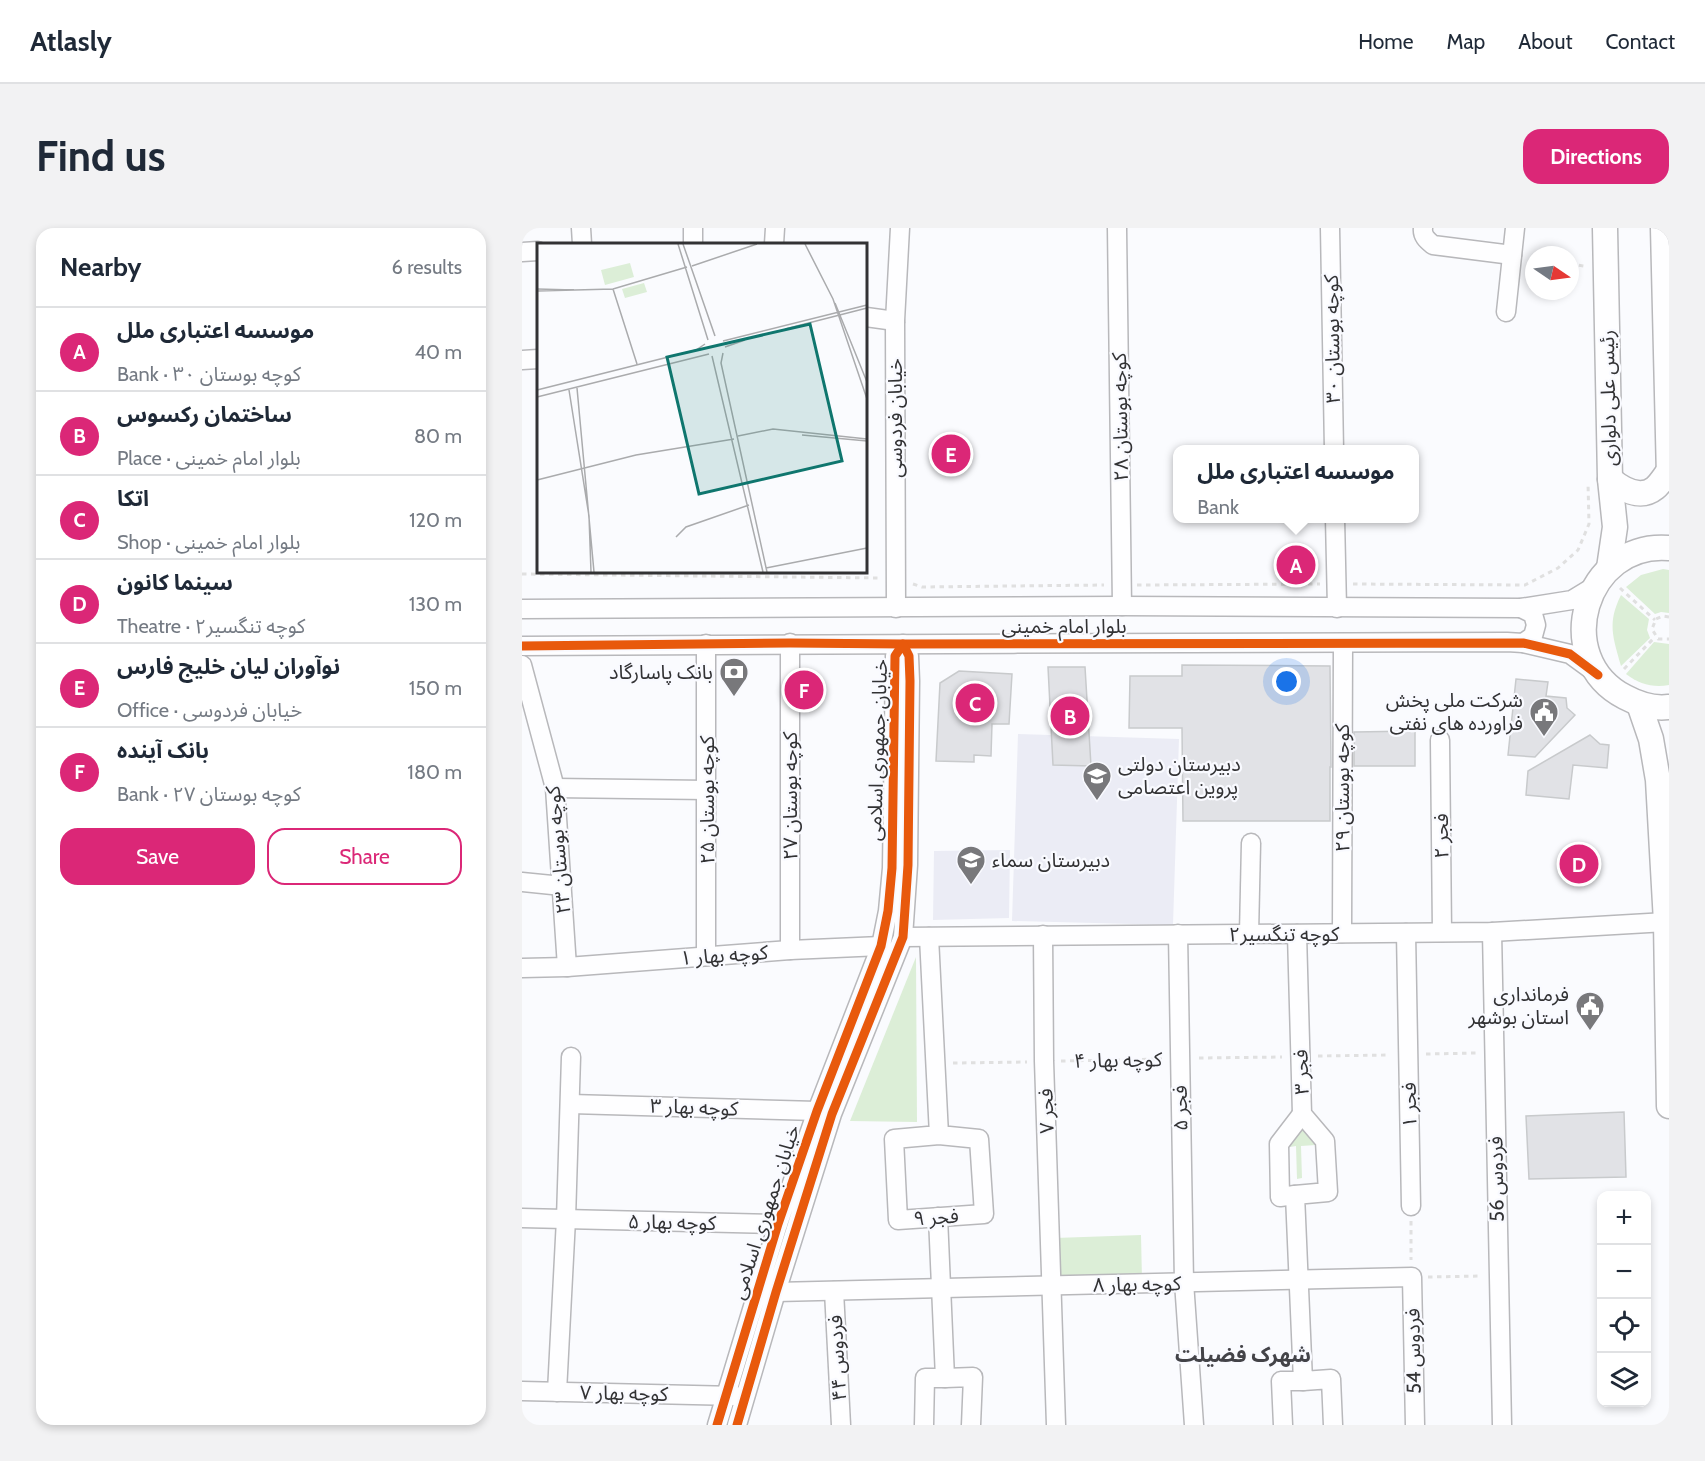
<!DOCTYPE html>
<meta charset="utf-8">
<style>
:root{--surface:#fff;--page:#f2f2f3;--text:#1f2937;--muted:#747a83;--line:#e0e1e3;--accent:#db2777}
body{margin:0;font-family:Cabin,"Noto Sans Arabic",sans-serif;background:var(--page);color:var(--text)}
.controls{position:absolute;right:18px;bottom:18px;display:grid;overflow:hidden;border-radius:12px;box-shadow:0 3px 9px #0003}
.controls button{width:54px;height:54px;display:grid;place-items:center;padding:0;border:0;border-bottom:2px solid var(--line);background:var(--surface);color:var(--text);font:30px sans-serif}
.compass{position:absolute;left:1003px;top:18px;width:54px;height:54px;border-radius:50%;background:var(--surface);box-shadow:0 3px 9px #0003;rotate:103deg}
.you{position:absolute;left:765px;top:454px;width:21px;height:21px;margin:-15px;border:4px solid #fff;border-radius:50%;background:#1a73e8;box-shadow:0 0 0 9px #1a73e833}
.badge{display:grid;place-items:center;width:39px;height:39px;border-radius:50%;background:var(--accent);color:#fff;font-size:20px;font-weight:700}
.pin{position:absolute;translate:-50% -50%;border:3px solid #fff;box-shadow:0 2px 6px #0006}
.popup{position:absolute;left:651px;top:217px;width:246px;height:78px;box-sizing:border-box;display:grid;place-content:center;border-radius:12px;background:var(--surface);filter:drop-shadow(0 2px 4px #0005);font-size:20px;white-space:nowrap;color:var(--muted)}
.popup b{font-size:22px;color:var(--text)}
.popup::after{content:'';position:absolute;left:50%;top:100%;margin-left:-12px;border:12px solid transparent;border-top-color:var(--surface)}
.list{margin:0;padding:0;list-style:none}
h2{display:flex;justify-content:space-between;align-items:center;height:78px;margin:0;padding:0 24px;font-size:26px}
h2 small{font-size:20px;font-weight:400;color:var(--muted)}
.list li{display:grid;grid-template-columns:39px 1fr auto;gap:18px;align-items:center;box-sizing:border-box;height:84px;padding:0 24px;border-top:2px solid var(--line)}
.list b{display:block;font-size:22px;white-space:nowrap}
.list p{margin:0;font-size:20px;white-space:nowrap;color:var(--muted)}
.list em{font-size:20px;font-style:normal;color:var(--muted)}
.actions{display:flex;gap:12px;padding:18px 24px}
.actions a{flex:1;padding:14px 0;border:2px solid var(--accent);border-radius:18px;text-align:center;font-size:21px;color:var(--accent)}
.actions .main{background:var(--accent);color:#fff}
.icon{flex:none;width:33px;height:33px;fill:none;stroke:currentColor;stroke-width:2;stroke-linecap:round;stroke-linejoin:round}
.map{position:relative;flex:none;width:1147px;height:1197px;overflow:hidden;border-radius:18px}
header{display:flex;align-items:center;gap:36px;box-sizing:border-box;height:84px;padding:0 30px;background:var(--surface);border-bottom:2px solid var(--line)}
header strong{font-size:28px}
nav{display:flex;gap:33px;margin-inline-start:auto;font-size:21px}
.intro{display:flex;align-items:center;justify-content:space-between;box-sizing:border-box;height:144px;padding:0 36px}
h1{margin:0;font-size:42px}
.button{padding:15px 27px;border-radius:18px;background:var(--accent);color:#fff;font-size:21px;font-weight:700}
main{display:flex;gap:36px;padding:0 36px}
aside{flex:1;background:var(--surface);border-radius:18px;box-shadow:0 3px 9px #0003}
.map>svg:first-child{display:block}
.built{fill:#ebecf5}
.green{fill:#dceed7}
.building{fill:#e1e2e6;stroke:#c8cacc;stroke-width:1.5}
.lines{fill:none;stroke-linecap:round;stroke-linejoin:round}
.minor-casing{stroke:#b8b8bb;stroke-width:21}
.major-casing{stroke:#b8b8bb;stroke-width:27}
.path{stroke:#e0e0e0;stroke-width:3;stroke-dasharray:4.5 4.5;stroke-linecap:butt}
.minor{stroke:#fefeff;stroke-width:18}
.major{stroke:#fefeff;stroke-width:24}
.cycleway-casing{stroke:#f9faff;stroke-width:13}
.cycleway{stroke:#e8590c;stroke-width:9}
.labels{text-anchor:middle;stroke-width:4.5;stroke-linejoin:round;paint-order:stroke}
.street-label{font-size:20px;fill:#323234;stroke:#f9faff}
.poi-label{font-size:20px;fill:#323234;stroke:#f9faff;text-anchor:end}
.neighbourhood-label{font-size:21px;font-weight:bold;fill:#434348;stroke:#f9faff}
.inset-road{fill:none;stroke:#aaabad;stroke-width:1.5}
.view{fill:#0f766e;fill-opacity:0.15;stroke:#0f766e;stroke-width:3}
.inset-edge{fill:none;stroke:#323234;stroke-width:3}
</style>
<header>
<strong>Atlasly</strong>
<nav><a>Home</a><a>Map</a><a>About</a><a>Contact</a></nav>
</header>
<div class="intro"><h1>Find us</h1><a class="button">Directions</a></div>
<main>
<aside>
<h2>Nearby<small>6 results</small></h2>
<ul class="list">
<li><span class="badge">A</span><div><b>موسسه اعتباری ملل</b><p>Bank · کوچه بوستان ۳۰</p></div><em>40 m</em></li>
<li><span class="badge">B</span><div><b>ساختمان رکسوس</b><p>Place · بلوار امام خمینی</p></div><em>80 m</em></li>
<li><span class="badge">C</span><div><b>اتکا</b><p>Shop · بلوار امام خمینی</p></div><em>120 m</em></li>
<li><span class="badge">D</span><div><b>سینما کانون</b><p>Theatre · کوچه تنگسیر۲</p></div><em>130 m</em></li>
<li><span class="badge">E</span><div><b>نوآوران لیان خلیج فارس</b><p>Office · خیابان فردوسی</p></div><em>150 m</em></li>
<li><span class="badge">F</span><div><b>بانک آینده</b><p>Bank · کوچه بوستان ۲۷</p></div><em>180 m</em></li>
</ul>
<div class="actions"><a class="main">Save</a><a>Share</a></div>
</aside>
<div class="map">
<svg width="1147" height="1197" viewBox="0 0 1147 1197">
<rect width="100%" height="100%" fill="#fafbfe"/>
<g class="built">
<path d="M496,506L657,511L651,697L490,693Z"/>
<path d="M488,622L487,690L411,692L412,623Z"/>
</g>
<g class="green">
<path d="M1141,341L1147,342V385L1139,384L1133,386L1104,359L1119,347Z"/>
<path d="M1099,367L1127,391L1125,402L1128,410L1099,438C1091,409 1085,395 1099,367Z"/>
<path d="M1132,414L1147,416V457C1131,460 1117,456 1104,446Z"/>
<path d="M394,729L395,894L328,893Z"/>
<path d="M779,901L785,903L794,914V917L779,918L780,950L775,951L774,918L762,920Z"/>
<path d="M619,1007L620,1052L535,1055L533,1010Z"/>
</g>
<g class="building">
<path d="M660,437L808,438L809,539H808V593H661L660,500H607L608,448H660Z"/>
<path d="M526,439H563L569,538L531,537Z"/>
<path d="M437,443L490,446L487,496H470L469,528L452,527V534L414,533L418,455Z"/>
<path d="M994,451L1026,454L1024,468L1044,470L1045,480L1053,487L1013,529L986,527Z"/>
<path d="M893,503V538H832V504Z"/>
<path d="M1068,507L1078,516L1087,517L1085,540L1051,537L1047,571L1004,567L1006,543Z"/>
<path d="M1102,884L1104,949L1007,951L1004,888Z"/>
</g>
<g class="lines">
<g class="minor-casing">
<g id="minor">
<path d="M59,0L60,16"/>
<path d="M171,0V16"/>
<path d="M595,0L600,378"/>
<path d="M808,0L812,222"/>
<path d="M901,0C900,8 905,12 911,17L990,27"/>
<path d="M252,16L253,0"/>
<path d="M0,24L16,23"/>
<path d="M984,84L993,0"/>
<path d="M344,89L373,93"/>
<path d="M0,132L16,131"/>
<path d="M813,290L815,380"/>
<path d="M374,380L373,93L378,0"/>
<path d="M999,380L1011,386L1014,397L1011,408L1001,415"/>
<path d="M0,381L600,378L999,380L1050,372L1073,358"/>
<path d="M184,416V728"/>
<path d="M0,418C328,415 657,416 985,414L1001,415L1048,426L1074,445"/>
<path d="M0,437L33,560L45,739"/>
<path d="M918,512L920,704"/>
<path d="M33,560L185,562"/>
<path d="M0,654L40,658"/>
<path d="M970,704L980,1197"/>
<path d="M820,705L821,415"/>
<path d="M884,705L889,978"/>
<path d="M656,706L662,1054L672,1197"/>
<path d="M727,706L729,615"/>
<path d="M775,706L780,886L803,913L806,964L773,967L781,1153L809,1151L811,1197"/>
<path d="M521,707L522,833L534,1197"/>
<path d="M381,709L970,704L1144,694"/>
<path d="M407,709L417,907L372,911L376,992L462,986L457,911L417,907"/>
<path d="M268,722V415"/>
<path d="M0,740L45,739L268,722L359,718"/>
<path d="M49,876L295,883"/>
<path d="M773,967L758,969L757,916L780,886"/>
<path d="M0,990L256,996"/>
<path d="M312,1063L319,1197"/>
<path d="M254,1064L890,1049L893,1197"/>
<path d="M423,1150L451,1149L449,1197"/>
<path d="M0,1163L214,1168"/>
<path d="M35,1164L44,991L49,829"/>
<path d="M195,1197L256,996L295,883L359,718L366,683L370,640L373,428L381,416L387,428L388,453L386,637L381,709L310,886L254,1064L215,1197"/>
<path d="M402,1197L403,1150H423L416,989"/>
<path d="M761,1197L759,1153H781"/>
</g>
</g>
<g class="major-casing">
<g id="major">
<path d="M1083,0L1088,251L1093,299L1087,340"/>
<path d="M1141,0L1147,249"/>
<path d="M1088,251C1100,261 1118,272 1133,260C1138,256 1142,249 1146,244"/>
<path d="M1147,320C1063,313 1028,430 1103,469C1116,476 1132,481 1147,479"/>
<path d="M1117,476L1129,511L1136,552L1144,694L1147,878"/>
</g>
</g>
<g class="path">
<path d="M1048,36L1062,38"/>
<path d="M0,346L358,350"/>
<path d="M391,356L400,359L582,357"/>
<path d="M831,356L1003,357L1036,340L1056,322L1067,296L1066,255"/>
<path d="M615,357L798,356"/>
<path d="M1098,360L1133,392"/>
<path d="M1147,389L1141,388L1134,391L1130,401L1136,411H1147"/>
<path d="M1102,441L1133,409"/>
<path d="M904,826L955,825"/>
<path d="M796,828L868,827"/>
<path d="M677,830L760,829"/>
<path d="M539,833L640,831"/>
<path d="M431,835L505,834"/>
<path d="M889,993V1032"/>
<path d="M906,1049L959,1048"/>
</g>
<use href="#minor" class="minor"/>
<use href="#major" class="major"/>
<g class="cycleway-casing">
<g id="cycleway">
<path d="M0,418L268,415L381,416L1001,415L1048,426L1076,447"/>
<path d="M195,1197L256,996L295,883L359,718L366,683L370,640L373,428L381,416L387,428L388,453L386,637L381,709L310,886L254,1064L215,1197"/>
</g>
</g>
<use href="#cycleway" class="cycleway"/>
</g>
<defs>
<g id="bank-pin" transform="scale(1.5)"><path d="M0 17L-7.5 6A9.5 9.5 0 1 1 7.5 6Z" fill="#78787b" stroke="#f9faff"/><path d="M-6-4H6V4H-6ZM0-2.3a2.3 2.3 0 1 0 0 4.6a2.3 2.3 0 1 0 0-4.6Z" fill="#fff"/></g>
<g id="civic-pin" transform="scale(1.5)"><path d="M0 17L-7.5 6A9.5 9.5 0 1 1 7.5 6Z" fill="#78787b" stroke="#f9faff"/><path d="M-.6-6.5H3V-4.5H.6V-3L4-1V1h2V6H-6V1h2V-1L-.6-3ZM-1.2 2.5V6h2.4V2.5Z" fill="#fff"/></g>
<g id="school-pin" transform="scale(1.5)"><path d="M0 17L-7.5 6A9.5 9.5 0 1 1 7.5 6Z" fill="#78787b" stroke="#f9faff"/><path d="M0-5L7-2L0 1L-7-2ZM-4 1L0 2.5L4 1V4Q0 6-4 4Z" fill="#fff"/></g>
</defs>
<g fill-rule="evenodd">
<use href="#bank-pin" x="212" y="444"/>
<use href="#civic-pin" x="1022" y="484"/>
<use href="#school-pin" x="575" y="548"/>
<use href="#school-pin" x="449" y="632"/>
<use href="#civic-pin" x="1068" y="778"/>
</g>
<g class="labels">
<g class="street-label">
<text transform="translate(810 111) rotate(-91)" y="7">کوچه بوستان ۳۰</text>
<text transform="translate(1086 170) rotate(-91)" y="7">رئیس علی دلواری</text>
<text transform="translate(598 189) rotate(-91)" y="7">کوچه بوستان ۲۸</text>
<text transform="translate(373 190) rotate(-90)" y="7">خیابان فردوسی</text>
<text x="542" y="405">بلوار امام خمینی</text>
<text transform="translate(355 522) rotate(-88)" y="7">خیابان جمهوری اسلامی</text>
<text transform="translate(820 560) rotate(-90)" y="7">کوچه بوستان ۲۹</text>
<text transform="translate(268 568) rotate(-90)" y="7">کوچه بوستان ۲۷</text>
<text transform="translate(185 572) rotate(-90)" y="7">کوچه بوستان ۲۵</text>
<text transform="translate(919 608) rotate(-90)" y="7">فجر ۲</text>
<text transform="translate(36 622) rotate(-95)" y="7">کوچه بوستان ۲۳</text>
<text x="762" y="713">کوچه تنگسیر۲</text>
<text transform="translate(202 727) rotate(-4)" y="7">کوچه بهار ۱</text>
<text transform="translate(596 832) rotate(-1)" y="7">کوچه بهار ۴</text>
<text transform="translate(779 844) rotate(-92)" y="7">فجر ۳</text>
<text transform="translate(887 877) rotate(-91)" y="7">فجر ۱</text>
<text transform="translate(172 879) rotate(2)" y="7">کوچه بهار ۳</text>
<text transform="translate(658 880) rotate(-91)" y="7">فجر ۵</text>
<text transform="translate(524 883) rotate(-92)" y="7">فجر ۷</text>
<text transform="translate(974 951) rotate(-91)" y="7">فردوس 56</text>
<text transform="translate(243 984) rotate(-72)" y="7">خیابان جمهوری اسلامی</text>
<text transform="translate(414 989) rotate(-4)" y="7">فجر ۹</text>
<text transform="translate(150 994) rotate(1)" y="7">کوچه بهار ۵</text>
<text transform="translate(615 1056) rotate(-1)" y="7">کوچه بهار ۸</text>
<text transform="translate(891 1123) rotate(-91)" y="7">فردوس 54</text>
<text transform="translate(315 1130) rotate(-93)" y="7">فردوس ۴۴</text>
<text transform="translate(102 1165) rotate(1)" y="7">کوچه بهار ۷</text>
</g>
<g class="poi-label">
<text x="191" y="451">بانک پاسارگاد</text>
<text x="1001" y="479">شرکت ملی پخش<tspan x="1001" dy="23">فراورده های نفتی</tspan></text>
<text x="596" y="543" text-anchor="start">دبیرستان دولتی<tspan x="596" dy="23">پروین اعتصامی</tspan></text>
<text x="470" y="639" text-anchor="start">دبیرستان سماء</text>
<text x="1047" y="773">فرمانداری<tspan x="1047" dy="23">استان بوشهر</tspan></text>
</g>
<g class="neighbourhood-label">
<text x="721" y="1134">شهرک فضیلت</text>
</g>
</g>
<g transform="translate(15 15)">
<rect width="330" height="330" fill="#fafbfe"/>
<path d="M93,20L97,34L68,42L64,27ZM107,40L110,49L88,55L85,46Z" fill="#dceed7"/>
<path class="inset-road" d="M141,1L171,97M146,1L178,93M268,1L296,56L330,156M155,23L220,1M0,46L37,47M76,46L100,121M0,48L76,46L150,24M298,60L330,139M248,86L330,65M186,98L330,62M188,104L208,97M186,110L184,120L230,329M175,113L226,329M40,145L57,329M0,147L159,107L168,101M32,147L52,273L54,329M0,154L172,111M265,192L330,198M201,193L236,186L330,196M0,237L99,212L197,196M139,294L149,284L212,262M229,325L330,305"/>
<path class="view" d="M273,81L305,218L162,251L130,114Z"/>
<rect width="330" height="330" class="inset-edge"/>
</g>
</svg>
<div class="controls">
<button>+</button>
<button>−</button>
<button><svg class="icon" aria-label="locate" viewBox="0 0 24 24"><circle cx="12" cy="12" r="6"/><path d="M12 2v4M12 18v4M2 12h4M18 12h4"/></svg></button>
<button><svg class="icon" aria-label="layers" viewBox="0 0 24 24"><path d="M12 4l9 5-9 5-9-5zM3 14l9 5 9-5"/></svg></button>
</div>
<svg class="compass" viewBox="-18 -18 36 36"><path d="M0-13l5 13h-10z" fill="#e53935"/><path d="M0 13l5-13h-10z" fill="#747a83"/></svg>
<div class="you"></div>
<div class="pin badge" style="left:774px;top:337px">A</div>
<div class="popup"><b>موسسه اعتباری ملل</b>Bank</div>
<div class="pin badge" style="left:548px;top:488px">B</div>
<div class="pin badge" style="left:453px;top:475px">C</div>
<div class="pin badge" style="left:1057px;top:636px">D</div>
<div class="pin badge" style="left:429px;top:226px">E</div>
<div class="pin badge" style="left:282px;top:462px">F</div>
</div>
</main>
